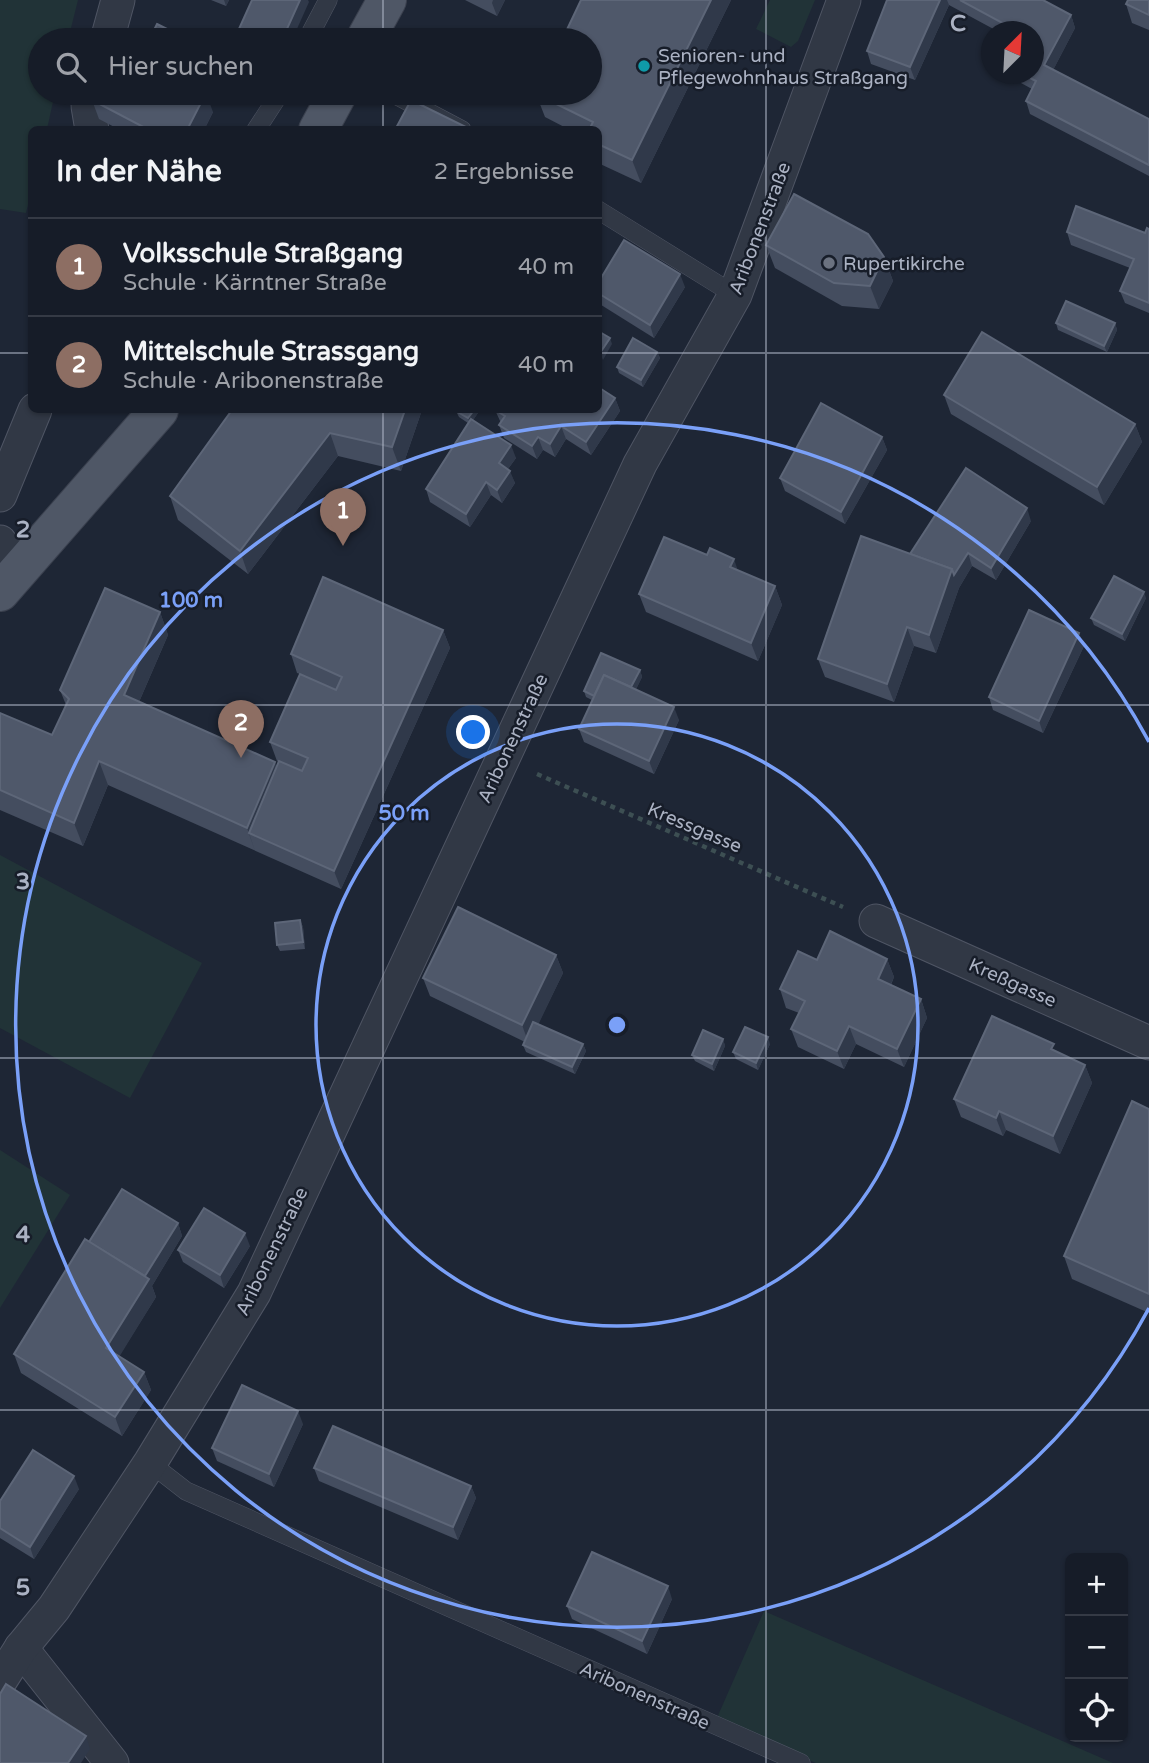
<!DOCTYPE html>
<html lang="de">
<meta charset="utf-8">
<style>
:root{--surface:#161c28;--page:#232934;--text:#f1f3f6;--muted:#9ea1a8;--line:#353a45;--accent:#ea580c}
body{margin:0;font-family:"Varela Round",sans-serif;background:var(--page);color:var(--text)}
.controls{position:absolute;right:21px;bottom:21px;display:grid;overflow:hidden;border-radius:10px;box-shadow:0 2px 5px #0004}
.controls button{width:63px;height:63px;display:grid;place-items:center;padding:0;border:0;border-bottom:2px solid var(--line);background:var(--surface);color:var(--text);font:35px sans-serif}
.compass{position:absolute;left:981px;top:21px;width:63px;height:63px;border-radius:50%;background:var(--surface);box-shadow:0 2px 5px #0004;rotate:24deg}
.you{position:absolute;left:474px;top:733px;width:24px;height:24px;margin:-18px;border:5px solid #fff;border-radius:50%;background:#1a73e8;box-shadow:0 0 0 10px #1a73e833}
.badge{display:grid;place-items:center;width:46px;height:46px;border-radius:50%;background:var(--accent);color:#fff;font-size:23px;font-weight:700}
.pin{position:absolute;translate:-50% -58px;filter:drop-shadow(0 2px 4px #0008)}
.pin::after{content:'';position:absolute;top:37px;width:24px;height:21px;background:inherit;clip-path:polygon(0 0,100% 0,50% 100%)}
.list{margin:0;padding:0;list-style:none}
h2{display:flex;justify-content:space-between;align-items:center;height:91px;margin:0;padding:0 28px;font-size:30px}
h2 small{font-size:23px;font-weight:400;color:var(--muted)}
.list li{display:grid;grid-template-columns:46px 1fr auto;gap:21px;align-items:center;box-sizing:border-box;height:98px;padding:0 28px;border-top:2px solid var(--line)}
.list b{display:block;font-size:26px;white-space:nowrap}
.list p{margin:0;font-size:23px;white-space:nowrap;color:var(--muted)}
.list em{font-size:23px;font-style:normal;color:var(--muted)}
.icon{flex:none;width:38px;height:38px;fill:none;stroke:currentColor;stroke-width:2;stroke-linecap:round;stroke-linejoin:round}
.map{position:relative;flex:none;width:1149px;height:1763px;overflow:hidden}
.search{position:absolute;background:var(--surface);box-shadow:0 2px 5px #0004;left:28px;top:28px;width:574px;height:77px;display:flex;align-items:center;gap:18px;box-sizing:border-box;padding:0 24px;border-radius:38px;color:var(--muted);font-size:26px}
.panel{position:absolute;background:var(--surface);box-shadow:0 2px 5px #0004;left:28px;top:126px;width:574px;height:287px;border-radius:10px}
.map>svg:first-child{display:block}
.green{fill:#213337}
.lines{fill:none;stroke-linecap:round;stroke-linejoin:round}
.service-casing{stroke:#4f5564;stroke-width:19}
.minor-casing{stroke:#4f5564;stroke-width:35}
.primary-casing{stroke:#3b414f;stroke-width:40}
.path{stroke:#3d4f53;stroke-width:4.5;stroke-dasharray:5 5;stroke-linecap:butt}
.service{stroke:#313845;stroke-width:18}
.minor{stroke:#313845;stroke-width:33}
.primary{stroke:#4f5766;stroke-width:38}
.wall{fill:#444d5f}
.shaded-wall{fill:#30394a}
.building{fill:#4f586a;stroke:#5d6678;stroke-width:2}
.grid{fill:none;stroke:#abb2c3;stroke-width:2;stroke-opacity:0.55}
.ring{fill:none;stroke:#7aa0f8;stroke-width:3.5}
.culture-dot{fill:#0f9aa8;stroke:#171d29;stroke-width:2.5}
.worship-dot{fill:#6b7280;stroke:#171d29;stroke-width:2.5}
.labels{text-anchor:middle;stroke-width:5;stroke-linejoin:round;paint-order:stroke}
.poi-label{font-size:19px;fill:#abb2c3;stroke:#171d29;text-anchor:start}
.street-label{font-size:19px;fill:#abb2c3;stroke:#171d29}
.grid-label{font-size:23px;text-anchor:middle;font-weight:bold;fill:#abb2c3;stroke:#171d29;stroke-width:5;stroke-linejoin:round;paint-order:stroke}
.centre{fill:#7aa0f8;stroke:#171d29;stroke-width:3.5}
.ring-label{font-size:21px;text-anchor:middle;font-weight:bold;fill:#7aa0f8;stroke:#171d29;stroke-width:5;stroke-linejoin:round;paint-order:stroke}
</style>
<div class="map">
<svg width="1149" height="1763" viewBox="0 0 1149 1763">
<rect width="100%" height="100%" fill="#1e2635"/>
<g class="green">
<path d="M0,0H78L68,40H40V93H55L47,129L32,130L31,192L26,213L0,209Z"/>
<path d="M770,0H815L798,41L791,47L756,29Z"/>
<path d="M0,855L202,963L130,1098L0,1028Z"/>
<path d="M0,1150L70,1195L0,1308Z"/>
<path d="M764,1611L1113,1763H816L716,1720Z"/>
</g>
<g class="lines">
<g class="service-casing">
<g id="service">
<path d="M307,40L328,0"/>
<path d="M392,93L462,130"/>
<path d="M256,130L280,93"/>
<path d="M598,210L735,295"/>
<path d="M150,1463L186,1491L801,1763"/>
</g>
</g>
<g class="minor-casing">
<g id="minor">
<path d="M107,40L118,0"/>
<path d="M91,93L88,106L92,130"/>
<path d="M0,495L35,410"/>
<path d="M0,542L19,571"/>
<path d="M876,921L1149,1043"/>
<path d="M21,1648L112,1763"/>
<path d="M0,1681L21,1648L54,1608L150,1463L254,1293L640,464L735,295L844,0"/>
</g>
</g>
<g class="primary-casing">
<g id="primary">
<path d="M365,40L387,0"/>
<path d="M318,130L338,93"/>
<path d="M0,592L159,410"/>
</g>
</g>
<path class="path" d="M537,774L843,907"/>
<use href="#service" class="service"/>
<use href="#minor" class="minor"/>
<use href="#primary" class="primary"/>
</g>
<g class="wall">
<path d="M211,0H229L226,6Z"/>
<path d="M465,0H505L497,16Z"/>
<path d="M581,0H731L641,183L598,163V130H570L545,117L536,94Z"/>
<path d="M887,0H1043L1071,15L1075,28L1053,70L1149,119V176L1030,114L1026,101L1032,89L1008,76L1007,74H1033V32H999L949,5L915,80L871,64L867,51Z"/>
<path d="M1149,0V30L1132,23L1126,4Z"/>
<path d="M92,100L213,112L204,130H120L99,119Z"/>
<path d="M1149,229V313L1125,303L1120,291L1130,268L1071,245L1067,232L1145,233Z"/>
<path d="M766,245L884,257L893,281L879,309L842,306L775,268Z"/>
<path d="M598,283L685,287L654,338L598,303Z"/>
<path d="M1056,323H1115L1117,330L1107,352L1058,330Z"/>
<path d="M657,352L660,358L643,387L619,373L617,367Z"/>
<path d="M944,395L1135,424L1142,442L1104,505L951,414Z"/>
<path d="M615,398L620,411L591,455L566,439L555,457L543,450L537,459L504,438L499,425L501,423L495,410Z"/>
<path d="M232,410H422L401,471L338,456L248,574L178,520L170,496Z"/>
<path d="M457,410H480L473,420L516,458L508,469L515,483L502,503L491,495L470,527L430,502L426,489L468,423L459,417L456,411Z"/>
<path d="M882,437L887,450L845,524L785,491L780,478Z"/>
<path d="M1031,521L996,580L972,566L959,588L936,653L914,646L894,702L825,677L818,659L910,554Z"/>
<path d="M738,570L775,586L782,605L758,661L646,612L639,594Z"/>
<path d="M1146,598L1125,641L1094,625L1091,618Z"/>
<path d="M160,612L168,635L139,702L277,767L279,762L277,761L270,742L300,674L297,673L291,654L443,630L450,648L341,889L108,785L83,846L0,810V713L52,735L66,705L60,690Z"/>
<path d="M1079,633L1084,646L1043,733L993,710L989,697Z"/>
<path d="M640,670L642,677L636,689L679,720L654,774L584,742L579,729L592,700L586,697L584,691Z"/>
<path d="M300,920L303,927L305,949L280,951L277,945Z"/>
<path d="M556,955L563,973L538,1024L583,1044L586,1051L575,1074L526,1052L523,1045L525,1042L430,996L423,978Z"/>
<path d="M887,959L894,977L891,985L921,999L927,1018L904,1067L856,1044L844,1069L798,1047L791,1029L799,1013L786,1008L780,989L817,960Z"/>
<path d="M723,1039L725,1046L714,1071L695,1061L692,1055Z"/>
<path d="M770,1044L758,1070L736,1059L733,1052Z"/>
<path d="M1057,1052L1085,1065L1092,1083L1060,1154L1006,1130L1003,1136L961,1117L954,1099Z"/>
<path d="M1149,1109V1313L1072,1279L1064,1256Z"/>
<path d="M178,1223L182,1236L152,1286L156,1297L119,1356L144,1372L151,1390L122,1436L21,1373L14,1354L89,1242Z"/>
<path d="M250,1246L224,1288L183,1262L178,1250Z"/>
<path d="M303,1424L274,1487L217,1461L212,1448Z"/>
<path d="M314,1468L471,1486L476,1498L458,1540L319,1481Z"/>
<path d="M79,1489L34,1559L0,1538V1501Z"/>
<path d="M672,1599L647,1654L572,1619L567,1606Z"/>
</g>
<g class="shaded-wall">
<path d="M224,0H229L226,6Z"/>
<path d="M300,0H308L309,2L292,40H282Z"/>
<path d="M493,0H505L497,16L492,3Z"/>
<path d="M711,0H731L641,183L632,160Z"/>
<path d="M940,0H947L949,5L915,80L910,67Z"/>
<path d="M1071,15L1075,28L1049,78L1044,65Z"/>
<path d="M206,93L213,112L204,130H187Z"/>
<path d="M884,257L893,281L879,309L870,286Z"/>
<path d="M680,274L685,287L654,338L650,325Z"/>
<path d="M1115,323L1117,330L1107,352L1104,346Z"/>
<path d="M610,338L612,344L603,360L600,353Z"/>
<path d="M657,352L660,358L643,387L641,380Z"/>
<path d="M615,398L620,411L591,455L586,442Z"/>
<path d="M405,410H422L401,471L392,447Z"/>
<path d="M474,410H480L470,425L468,418Z"/>
<path d="M1135,424L1142,442L1104,505L1097,487Z"/>
<path d="M561,426L566,439L555,457L550,444Z"/>
<path d="M330,433L338,456L248,574L240,551Z"/>
<path d="M538,437L543,450L537,459L532,446Z"/>
<path d="M882,437L887,450L845,524L841,512Z"/>
<path d="M511,445L516,458L503,476L499,463Z"/>
<path d="M510,471L515,483L502,503L497,490Z"/>
<path d="M486,482L491,495L470,527L466,514Z"/>
<path d="M1027,508L1031,521L996,580L991,568Z"/>
<path d="M968,553L972,566L959,588L936,653L929,635L952,569Z"/>
<path d="M734,559L740,577L730,567Z"/>
<path d="M775,586L782,605L758,661L751,643Z"/>
<path d="M1144,592L1146,598L1125,641L1122,634Z"/>
<path d="M160,612L168,635L132,718L124,695Z"/>
<path d="M907,627L914,646L894,702L887,684Z"/>
<path d="M443,630L450,648L341,889L334,871Z"/>
<path d="M1079,633L1084,646L1043,733L1039,721Z"/>
<path d="M640,670L642,677L632,698L630,691Z"/>
<path d="M674,707L679,720L654,774L649,761Z"/>
<path d="M99,761L108,785L83,846L74,823Z"/>
<path d="M275,762L283,785L249,833L255,851L247,828Z"/>
<path d="M300,920L303,927L305,949L303,942Z"/>
<path d="M556,955L563,973L529,1044L522,1025Z"/>
<path d="M887,959L894,977L885,997L878,979Z"/>
<path d="M921,999L927,1018L904,1067L897,1049Z"/>
<path d="M849,1026L856,1044L844,1069L837,1051Z"/>
<path d="M768,1037L770,1044L758,1070L756,1063Z"/>
<path d="M723,1039L725,1046L714,1071L712,1064Z"/>
<path d="M583,1044L586,1051L575,1074L572,1067Z"/>
<path d="M1085,1065L1092,1083L1060,1154L1053,1136Z"/>
<path d="M999,1111L1006,1130L1003,1136L996,1118Z"/>
<path d="M178,1223L182,1236L152,1286L156,1297L113,1367L106,1348L143,1279Z"/>
<path d="M245,1233L250,1246L224,1288L220,1275Z"/>
<path d="M144,1372L151,1390L122,1436L115,1417Z"/>
<path d="M298,1411L303,1424L274,1487L269,1474Z"/>
<path d="M74,1476L79,1489L34,1559L30,1547Z"/>
<path d="M471,1486L476,1498L458,1540L453,1527Z"/>
<path d="M668,1586L672,1599L647,1654L642,1641Z"/>
<path d="M86,1736L90,1749L81,1763H68Z"/>
</g>
<g class="building">
<path d="M252,0H300L282,40H234Z"/>
<path d="M581,0H711L632,160L598,144V130H589L593,122L536,94L590,93V40H562Z"/>
<path d="M887,0H940L910,67L867,51Z"/>
<path d="M960,0H1043L1071,15L1044,65L1149,119V165L1026,101L1036,81L1022,74H1033V32H1019Z"/>
<path d="M1128,0H1149V15L1126,4Z"/>
<path d="M157,24L189,40H149Z"/>
<path d="M96,93H206L187,130H149L92,100Z"/>
<path d="M411,100L470,129L469,130H395Z"/>
<path d="M794,194L868,234L884,257L870,286L834,283L766,245Z"/>
<path d="M1076,206L1145,233L1147,228L1149,229V303L1120,291L1134,259L1067,232Z"/>
<path d="M624,240L680,274L650,325L598,293V283Z"/>
<path d="M1066,301L1115,323L1104,346L1056,323Z"/>
<path d="M598,331L610,338L600,353L598,352Z"/>
<path d="M982,332L1135,424L1097,487L944,395Z"/>
<path d="M633,338L657,352L641,380L617,367Z"/>
<path d="M598,387L615,398L586,442L561,426L550,444L538,437L532,446L499,425L505,416L495,410H598Z"/>
<path d="M821,403L882,437L841,512L780,478Z"/>
<path d="M232,410H405L392,447L330,433L240,551L170,496Z"/>
<path d="M457,410H474L468,418L456,411Z"/>
<path d="M471,419L511,445L499,463L510,471L497,490L486,482L466,514L426,489Z"/>
<path d="M966,468L1027,508L991,568L968,553L954,575L952,569L910,554Z"/>
<path d="M861,536L952,569L929,635L907,627L887,684L818,659Z"/>
<path d="M664,537L707,555L710,548L734,559L730,567L775,586L751,643L639,594Z"/>
<path d="M1114,576L1144,592L1122,634L1091,618Z"/>
<path d="M323,577L443,630L334,871L249,833L279,761L302,771L308,758L270,742L300,674L336,690L342,677L291,654Z"/>
<path d="M105,588L160,612L124,695L275,762L247,828L99,761L74,823L0,790V713L52,735L69,699L60,690Z"/>
<path d="M1029,610L1079,633L1039,721L989,697Z"/>
<path d="M601,653L640,670L631,687L604,675L594,696L584,691Z"/>
<path d="M604,675L674,707L649,761L579,729Z"/>
<path d="M458,907L556,955L522,1025L423,978Z"/>
<path d="M300,920L303,942L277,945L275,923Z"/>
<path d="M830,931L887,959L878,979L921,999L897,1049L849,1026L837,1051L791,1029L805,1001L780,989L798,951L817,960Z"/>
<path d="M992,1016L1054,1044L1051,1049L1085,1065L1053,1136L999,1111L996,1118L954,1099Z"/>
<path d="M533,1022L583,1044L572,1067L523,1045Z"/>
<path d="M745,1027L768,1037L756,1063L733,1052Z"/>
<path d="M703,1030L723,1039L712,1064L692,1055Z"/>
<path d="M1132,1101L1149,1109V1294L1064,1256Z"/>
<path d="M122,1189L178,1223L145,1276L89,1242Z"/>
<path d="M204,1208L245,1233L220,1275L178,1250Z"/>
<path d="M85,1239L149,1279L106,1348L144,1372L115,1417L14,1354Z"/>
<path d="M242,1385L298,1411L269,1474L212,1448Z"/>
<path d="M333,1426L471,1486L453,1527L314,1468Z"/>
<path d="M33,1450L74,1476L30,1547L0,1528V1501Z"/>
<path d="M592,1552L668,1586L642,1641L567,1606Z"/>
<path d="M6,1684L86,1736L68,1763H0V1694Z"/>
</g>
<path class="grid" d="M383,0V40M766,0V1763M383,93V130M0,353H32M598,353H1149M383,410V1763M0,705H1149M0,1058H1149M0,1410H1149"/>
<g class="ring">
<circle cx="617" cy="1025" r="301"/>
<path d="M1149 1308A602 602 0 1 1 1149 742"/>
</g>
<circle class="culture-dot" cx="644" cy="66" r="7"/>
<circle class="worship-dot" cx="829" cy="263" r="7"/>
<g class="labels">
<g class="poi-label">
<text x="658" y="62">Senioren- und<tspan x="658" dy="22">Pflegewohnhaus Straßgang</tspan></text>
<text x="843" y="270">Rupertikirche</text>
</g>
<g class="street-label">
<text transform="translate(759 228) rotate(-69)" y="7">Aribonenstraße</text>
<text transform="translate(512 738) rotate(-65)" y="7">Aribonenstraße</text>
<text transform="translate(695 827) rotate(23)" y="7">Kressgasse</text>
<text transform="translate(1013 982) rotate(24)" y="7">Kreßgasse</text>
<text transform="translate(271 1251) rotate(-64)" y="7">Aribonenstraße</text>
<text transform="translate(645 1695) rotate(24)" y="7">Aribonenstraße</text>
</g>
</g>
<g class="grid-label">
<text x="958" y="31">C</text>
<text x="23" y="537">2</text>
<text x="23" y="889">3</text>
<text x="23" y="1242">4</text>
<text x="23" y="1595">5</text>
</g>
<circle cx="617" cy="1025" r="10" class="centre"/>
<g class="ring-label">
<text x="191" y="607">100 m</text>
<text x="404" y="820">50 m</text>
</g>
</svg>
<div class="controls">
<button>+</button>
<button>−</button>
<button><svg class="icon" aria-label="locate" viewBox="0 0 24 24"><circle cx="12" cy="12" r="6"/><path d="M12 2v4M12 18v4M2 12h4M18 12h4"/></svg></button>
</div>
<svg class="compass" viewBox="-18 -18 36 36"><path d="M0-13l5 13h-10z" fill="#e53935"/><path d="M0 13l5-13h-10z" fill="#9ea1a8"/></svg>
<div class="you"></div>
<div class="pin badge" style="left:343px;top:546px;background:#8d6e63">1</div>
<div class="pin badge" style="left:241px;top:758px;background:#8d6e63">2</div>
<div class="search"><svg class="icon" aria-label="search" viewBox="0 0 24 24"><circle cx="10" cy="10" r="6"/><path d="M15 15l6 6"/></svg>Hier suchen</div>
<section class="panel">
<h2>In der Nähe<small>2 Ergebnisse</small></h2>
<ul class="list">
<li><span class="badge" style="background:#8d6e63">1</span><div><b>Volksschule Straßgang</b><p>Schule · Kärntner Straße</p></div><em>40 m</em></li>
<li><span class="badge" style="background:#8d6e63">2</span><div><b>Mittelschule Strassgang</b><p>Schule · Aribonenstraße</p></div><em>40 m</em></li>
</ul>
</section>
</div>
